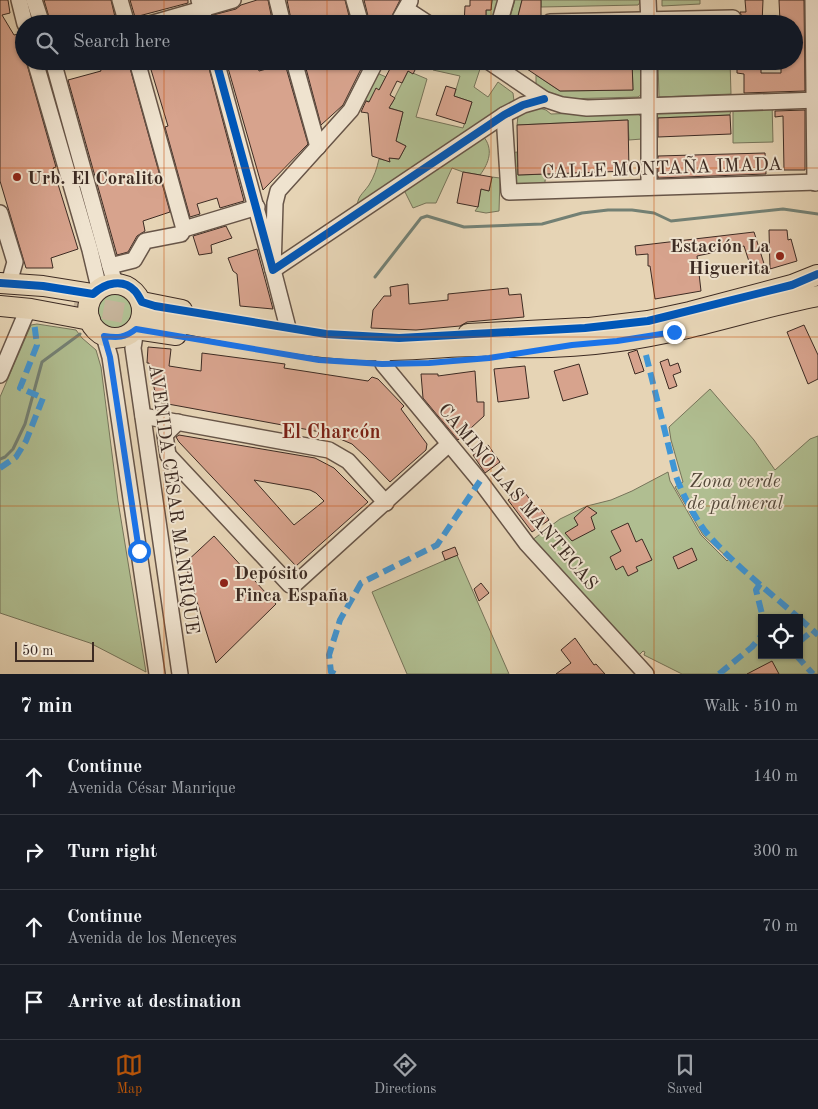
<!DOCTYPE html>
<meta charset="utf-8">
<style>
:root{--surface:#171b24;--page:#242831;--text:#f1f3f6;--muted:#9ea1a6;--line:#363941;--accent:#b45309}
body{margin:0;font-family:"Old Standard TT",serif;background:var(--page);color:var(--text)}
.controls{position:absolute;right:15px;bottom:15px;display:grid;overflow:hidden;border-radius:0px;box-shadow:0 1px 4px #0004}
.controls button{width:45px;height:45px;display:grid;place-items:center;padding:0;border:0;border-bottom:1px solid var(--line);background:var(--surface);color:var(--text);font:25px sans-serif}
.scale{position:absolute;left:15px;bottom:12px;width:79px;box-sizing:border-box;padding-left:5px;border:2px solid #3d2b23;border-top:0;font-size:14px;line-height:18px;white-space:nowrap;color:#3d2b23;-webkit-text-stroke:4px #efe3cf;paint-order:stroke}
.stop{position:absolute;width:15px;height:15px;margin:-11px;border:4px solid #1a73e8;border-radius:50%;background:#fff}
.stop.end{background:#1a73e8;border-color:#fff;box-shadow:0 1px 5px #0008}
.list{margin:0;padding:0;list-style:none}
h2{display:flex;justify-content:space-between;align-items:center;height:65px;margin:0;padding:0 20px;font-size:21px}
h2 small{font-size:16px;font-weight:400;color:var(--muted)}
.list li{display:grid;grid-template-columns:32px 1fr auto;gap:15px;align-items:center;box-sizing:border-box;height:75px;padding:0 20px;border-top:1px solid var(--line)}
.list b{display:block;font-size:19px;white-space:nowrap}
.list p{margin:0;font-size:16px;white-space:nowrap;color:var(--muted)}
.list em{font-size:16px;font-style:normal;color:var(--muted)}
.icon{flex:none;width:28px;height:28px;fill:none;stroke:currentColor;stroke-width:2;stroke-linecap:round;stroke-linejoin:round}
.map{position:relative;flex:none;width:818px;height:674px;overflow:hidden}
.search{position:absolute;background:var(--surface);box-shadow:0 1px 4px #0004;left:15px;right:15px;top:15px;height:55px;display:flex;align-items:center;gap:12px;box-sizing:border-box;padding:0 18px;border-radius:28px;color:var(--muted);font-size:19px}
.sheet{height:365px;background:var(--surface)}
nav{display:flex;justify-content:space-around;align-items:center;box-sizing:border-box;height:70px;border-top:1px solid var(--line);background:var(--surface);font-size:14px;color:var(--muted)}
nav a{display:grid;justify-items:center;gap:2px}
nav .on{color:var(--accent)}
.map>svg:first-child{display:block}
.green{fill:#b0be91;stroke:#76745a;fill-rule:evenodd}
.lines{fill:none;stroke-linecap:round;stroke-linejoin:round}
.stream{stroke:#738074;stroke-width:3}
.building{fill:#d7a38d;stroke:#3d2b23;fill-rule:evenodd}
.major-tunnel{stroke:#c4b298;stroke-width:20;stroke-dasharray:20 10;stroke-linecap:butt}
.minor-casing{stroke:#675548;stroke-width:18}
.major-casing{stroke:#3d2b23;stroke-width:22}
.minor{stroke:#efe3cf;stroke-width:15}
.major{stroke:#e6d4b5;stroke-width:20}
.quiet{stroke:#3f96d6;stroke-width:6;stroke-dasharray:12 6;stroke-linecap:butt}
.cycleway-casing{stroke:#efe3cf;stroke-width:11}
.cycleway{stroke:#0057b8;stroke-width:8}
.route{stroke:#1a73e8;stroke-width:6}
.grid{fill:none;stroke:#c65011;stroke-width:1;stroke-opacity:0.55}
.poi-dot{fill:#8f2418;stroke:#efe3cf;stroke-width:2}
.labels{text-anchor:middle;stroke-width:4;stroke-linejoin:round;paint-order:stroke}
.street-label{font-size:19px;fill:#3d2b23;stroke:#efe3cf}
.poi-label{font-size:19px;font-weight:bold;fill:#3d2b23;stroke:#efe3cf;text-anchor:start}
.park-label{font-size:19px;font-style:italic;fill:#544839;stroke:#efe3cf}
.neighbourhood-label{font-size:20px;font-weight:bold;fill:#7a1f14;stroke:#efe3cf}
</style>
<div class="map">
<svg width="818" height="674" viewBox="0 0 818 674">
<rect width="100%" height="100%" fill="#e6d4b5"/>
<filter id="stains"><feTurbulence type="fractalNoise" baseFrequency=".004" numOctaves="4"/><feColorMatrix values="0 0 0 0 .2 0 0 0 0 .09 0 0 0 0 .02 0 0 0 .5 -.17"/></filter>
<radialGradient id="worn" r=".72"><stop offset=".6" stop-color="#630" stop-opacity="0"/><stop offset="1" stop-color="#630" stop-opacity=".3"/></radialGradient>
<g class="green">
<path d="M492,0H501L494,24H486V10H491Z"/>
<path d="M515,0H522L516,24H508Z"/>
<path d="M541,0H641V1L638,5L541,7Z"/>
<path d="M662,0H700V4L662,6Z"/>
<path d="M437,61H473L481,66L474,87L488,97L498,82L513,93L514,101L357,209C357,196 362,195 369,185C374,177 377,168 379,159L389,161V158L399,159L406,146L396,141L403,112L364,100L377,73L386,77L379,90L391,105L408,71L427,79L416,117L463,128L472,102L454,96L460,76L433,70Z"/>
<path d="M632,61H641L642,94L638,97L563,99L536,89V75L560,91L633,90Z"/>
<path d="M658,61H730L731,94L659,97Z"/>
<path d="M772,102L773,142L733,143V103Z"/>
<path d="M539,108L546,110L551,114L636,111L641,117L642,139L629,140L628,120L517,125L518,116L532,109Z"/>
<path d="M731,108L730,115L654,118L653,111Z"/>
<path d="M483,136C494,149 489,163 480,175L463,172L452,168L436,203H426L413,208L403,188Z"/>
<path d="M517,152L518,175L551,174V178L545,180V186L516,187L511,153Z"/>
<path d="M492,177L500,178L499,211L486,213L475,211L478,207L481,189L489,191Z"/>
<circle cx="115" cy="311" r="22"/>
<path d="M37,324L76,330L82,338L96,350L101,367L118,501L146,672L90,643L0,613V397L31,325Z"/>
<path d="M710,389L754,440L775,470L810,439L818,436V674H682L644,655L645,652L643,651L633,661L527,544L560,519L587,506L611,500L632,491L668,472L670,481L701,535L727,561L729,559L703,535L675,487L683,482L671,440L669,427ZM762,618H799V655H762Z"/>
<path d="M457,555L509,674H407L372,592Z"/>
</g>
<g class="lines">
<g class="stream">
<path d="M375,277L421,218L427,216L464,227L542,224L582,213L608,210H632L654,213L671,221L783,209L818,214"/>
<path d="M0,459L5,457L13,449L25,424L42,362L80,334"/>
</g>
</g>
<g class="building">
<path d="M0,0H8L10,13L2,15L14,35L19,34L24,52V61H26L56,167L53,168L78,249L51,258L53,268H26L0,181Z"/>
<path d="M44,0H111L115,17L95,24H51Z"/>
<path d="M130,0H188V3L135,17Z"/>
<path d="M257,0H268L273,24H215L213,15L236,9L241,5Z"/>
<path d="M287,0H345L351,24H292Z"/>
<path d="M364,0H400L388,24H370Z"/>
<path d="M470,0H492L491,10H486V24H464L465,6H470Z"/>
<path d="M522,0H541V24H516Z"/>
<path d="M745,0H763L762,24H740L742,17L740,12H746Z"/>
<path d="M779,0H804L805,91L744,93V74L737,73V65H745V61H761V73H781V61H794V22H780Z"/>
<path d="M98,61H128L170,212L143,221L145,231L137,236L128,252L117,255L68,80L101,71Z"/>
<path d="M154,61H207L244,201L220,208L217,198L197,204L200,214L190,217L165,127L168,126L149,63Z"/>
<path d="M226,61H256L259,71L285,64L308,144L263,190Z"/>
<path d="M304,61H362L363,65L343,105L321,125Z"/>
<path d="M394,61H408L417,66L413,74L408,71L402,83L397,81L390,95L395,98L389,108L403,112L396,141L406,146L399,159L389,158L390,162L372,156L368,113L361,112L366,101L369,102L376,88L379,90Z"/>
<path d="M515,61H632L633,90L560,91Z"/>
<path d="M446,86L456,89L454,96L472,102L465,124L436,115Z"/>
<path d="M805,110V170H784L783,116L775,117V111Z"/>
<path d="M730,115L731,134L658,137V118Z"/>
<path d="M628,120L629,171L518,175L517,125Z"/>
<path d="M765,153L766,174L658,178V156Z"/>
<path d="M463,172L492,177L489,191L481,189L478,207L457,203Z"/>
<path d="M226,226L232,238L211,245L212,253L199,255L193,236Z"/>
<path d="M769,230H787L788,240L791,239L797,261L770,269Z"/>
<path d="M754,232L766,270L753,274L744,246L697,256L701,291L655,299L650,266H648V254L636,255L635,246Z"/>
<path d="M257,249L273,309L240,306L237,274L233,271L228,258Z"/>
<path d="M408,284L409,304L448,300V294L508,288L509,295L521,294L524,317L467,322L460,326L416,330L371,328L373,310L384,296H391L390,287Z"/>
<path d="M804,325L818,355V379L808,384L787,332Z"/>
<path d="M148,347L171,349L169,366L201,371L202,353L285,364L284,368L368,381L372,377L378,379L404,406L401,409L427,444L426,450L390,482L366,457L352,444L326,433L157,402L149,363H147Z"/>
<path d="M637,350L644,371L635,374L628,353Z"/>
<path d="M668,359L670,366L678,363L681,372L673,375L677,386L669,389L660,362Z"/>
<path d="M579,364L588,394L563,401L554,371Z"/>
<path d="M525,366L529,398L498,402L494,369Z"/>
<path d="M475,371L477,402H484V416L458,440L423,398L421,374H438V376Z"/>
<path d="M179,435L315,458L334,468L368,502L296,566L179,442L176,437ZM254,480L310,490L316,493L324,501L294,525Z"/>
<path d="M488,445L500,462L485,473L473,455Z"/>
<path d="M523,490L538,511L541,509L549,520L532,532L508,500Z"/>
<path d="M587,506L597,513L591,517L595,529L572,541L565,533L578,525L574,518Z"/>
<path d="M628,523L636,542L642,539L652,560L636,567L638,571L628,576L623,566L616,570L610,557L621,551L611,531Z"/>
<path d="M214,536L276,604L216,663L185,563Z"/>
<path d="M455,547L458,555L445,560L442,552Z"/>
<path d="M692,548L697,560L678,569L673,557Z"/>
<path d="M481,583L489,593L479,601L474,589Z"/>
<path d="M575,638L594,665L596,664L605,674H556L571,663L561,650Z"/>
<path d="M772,661L779,674H747Z"/>
</g>
<g class="lines">
<path class="major-tunnel" d="M74,304L158,319"/>
<g class="minor-casing">
<g id="minor">
<path d="M19,0L25,24"/>
<path d="M34,0L42,24"/>
<path d="M120,0L127,24"/>
<path d="M199,0L206,24"/>
<path d="M277,0L283,24"/>
<path d="M354,0L361,24"/>
<path d="M648,0L649,24"/>
<path d="M813,0L815,183"/>
<path d="M406,9L429,24"/>
<path d="M550,22L733,18"/>
<path d="M150,24L233,0"/>
<path d="M397,24L410,1"/>
<path d="M499,24L506,0"/>
<path d="M35,61L90,250L99,288"/>
<path d="M53,61L113,277L117,283"/>
<path d="M137,61L184,229"/>
<path d="M216,61L273,270L504,115L523,105L544,99"/>
<path d="M294,61L318,147"/>
<path d="M488,61L544,99L562,105L587,108L818,100"/>
<path d="M649,61V187"/>
<path d="M504,115L509,192L818,182"/>
<path d="M0,213L15,262L9,283"/>
<path d="M110,266L134,260L145,241L181,234L184,229L257,207"/>
<path d="M288,328L273,270L275,203L278,191L351,110L376,61"/>
<path d="M136,329L133,348L180,674"/>
<path d="M104,336L110,357L157,674"/>
<path d="M383,364L480,481L527,544L646,674"/>
<path d="M0,375L25,316L31,309"/>
<path d="M143,416L329,450L348,461L386,503"/>
<path d="M168,455L290,585L296,583L449,444"/>
<path d="M168,455L165,435L178,422"/>
</g>
</g>
<g class="major-casing">
<g id="major">
<path d="M0,283L43,286L93,294"/>
<circle cx="115" cy="311" r="27"/>
<path d="M142,302L182,310"/>
<path d="M0,306L31,309L90,320"/>
<path d="M158,319C223,330 293,347 359,350C400,352 439,346 480,346C490,345 500,347 510,347C546,348 583,346 619,341C687,332 751,309 818,296"/>
<path d="M136,329L176,335"/>
<path d="M573,330L648,321L690,312L792,285L817,275"/>
<path d="M468,334L585,328"/>
</g>
</g>
<use href="#minor" class="minor"/>
<use href="#major" class="major"/>
<g class="quiet">
<path d="M646,355L676,476C681,491 695,518 705,531C732,563 767,590 799,618"/>
<path d="M0,468L16,457L26,441L43,398L20,388L37,345L34,322"/>
<path d="M760,584L756,590L763,618"/>
<path d="M799,618L818,635"/>
<path d="M799,642L811,632"/>
<path d="M796,655L813,674"/>
<path d="M335,674L331,672L329,655L340,620L361,583L437,545L480,481"/>
<path d="M719,674L752,647L762,635"/>
</g>
<g class="cycleway-casing">
<g id="cycleway">
<path d="M216,61L273,270L504,115L523,105L544,99"/>
<path d="M0,283L43,286L93,294C105,283 123,278 135,291C138,294 140,299 142,302L155,306L326,334L399,338L585,328L648,321L792,285L818,274"/>
</g>
</g>
<use href="#cycleway" class="cycleway"/>
</g>
<g class="lines">
<path class="route" d="M139,551L110,357L104,336C117,338 125,338 136,329L319,360L382,364L429,363L489,358L572,345L617,341L674,332"/>
</g>
<path class="grid" d="M164,0V24M327,0V24M491,0V24M654,0V24M164,61V674M327,61V674M491,61V674M654,61V674M0,168H818M0,337H818M0,506H818"/>
<g class="poi-dot">
<circle cx="17" cy="177" r="5"/>
<circle cx="780" cy="256" r="5"/>
<circle cx="224" cy="583" r="5"/>
</g>
<g class="labels">
<g class="street-label">
<text transform="translate(662 167) rotate(-2)" y="7">CALLE MONTAÑA IMADA</text>
<text transform="translate(519 496) rotate(50)" y="7">CAMINO LAS MANTECAS</text>
<text transform="translate(175 499) rotate(82)" y="7">AVENIDA CÉSAR MANRIQUE</text>
</g>
<g class="poi-label">
<text x="27" y="184">Urb. El Coralito</text>
<text x="770" y="252" text-anchor="end">Estación La<tspan x="770" dy="22">Higuerita</tspan></text>
<text x="234" y="579">Depósito<tspan x="234" dy="22">Finca España</tspan></text>
</g>
<g class="park-label">
<text x="735" y="487">Zona verde<tspan x="735" dy="22">de palmeral</tspan></text>
</g>
<g class="neighbourhood-label">
<text x="331" y="438">El Charcón</text>
</g>
</g>
<rect width="100%" height="100%" filter="url(#stains)"/>
<rect width="100%" height="100%" fill="url(#worn)"/>
</svg>
<div class="controls">
<button><svg class="icon" aria-label="locate" viewBox="0 0 24 24"><circle cx="12" cy="12" r="6"/><path d="M12 2v4M12 18v4M2 12h4M18 12h4"/></svg></button>
</div>
<div class="scale">50 m</div>
<div class="stop" style="left:139px;top:551px"></div>
<div class="stop end" style="left:674px;top:332px"></div>
<div class="search"><svg class="icon" aria-label="search" viewBox="0 0 24 24"><circle cx="10" cy="10" r="6"/><path d="M15 15l6 6"/></svg>Search here</div>
</div>
<section class="sheet">
<h2>7 min<small>Walk · 510 m</small></h2>
<ul class="list">
<li><svg class="icon" aria-label="ahead" viewBox="0 0 24 24"><path d="M12 20V5M6 11l6-6 6 6"/></svg><div><b>Continue</b><p>Avenida César Manrique</p></div><em>140 m</em></li>
<li><svg class="icon" aria-label="right" viewBox="0 0 24 24"><path d="M7 20v-9h11M14 6l5 5-5 5"/></svg><div><b>Turn right</b></div><em>300 m</em></li>
<li><svg class="icon" aria-label="ahead" viewBox="0 0 24 24"><path d="M12 20V5M6 11l6-6 6 6"/></svg><div><b>Continue</b><p>Avenida de los Menceyes</p></div><em>70 m</em></li>
<li><svg class="icon" aria-label="arrive" viewBox="0 0 24 24"><path d="M6 21V4h12l-3 4 3 4H6"/></svg><div><b>Arrive at destination</b></div></li>
</ul>
</section>
<nav>
<a class="on"><svg class="icon" aria-label="map" viewBox="0 0 24 24"><path d="M3 6l6-2 6 2 6-2v14l-6 2-6-2-6 2zM9 4v14M15 6v14"/></svg>Map</a>
<a><svg class="icon" aria-label="directions" viewBox="0 0 24 24"><path d="M12 3l9 9-9 9-9-9zM9 14v-3h6M13 9l2 2-2 2"/></svg>Directions</a>
<a><svg class="icon" aria-label="saved" viewBox="0 0 24 24"><path d="M7 4h10v16l-5-4-5 4z"/></svg>Saved</a>
</nav>
